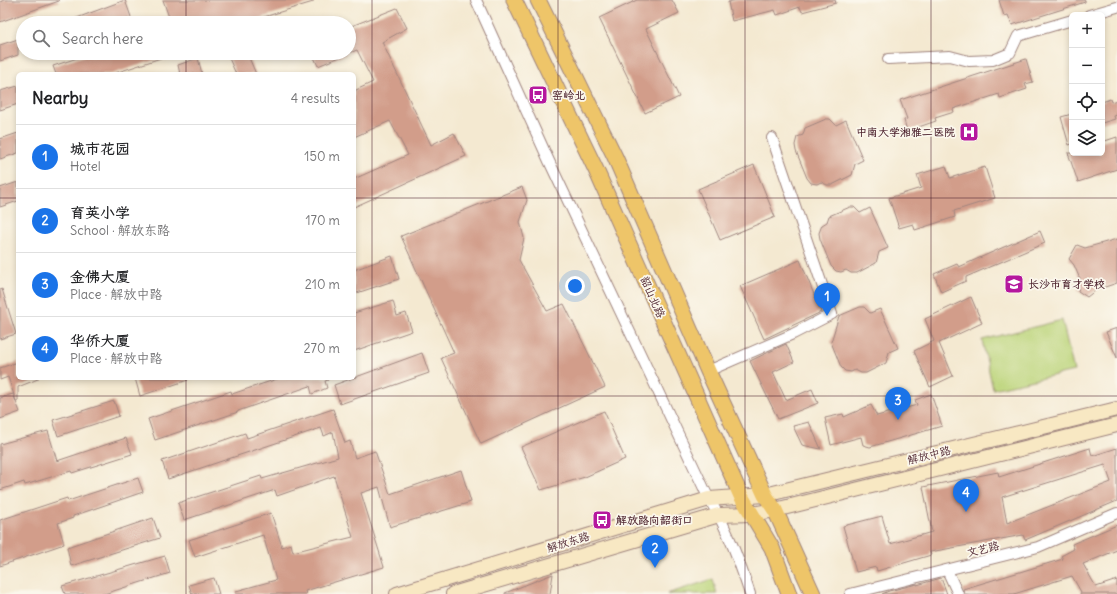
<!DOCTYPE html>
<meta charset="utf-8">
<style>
:root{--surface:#fff;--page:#f6f6f6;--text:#202124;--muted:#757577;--line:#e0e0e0;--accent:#1a73e8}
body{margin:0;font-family:Delius,"LXGW WenKai TC",sans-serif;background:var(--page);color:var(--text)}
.controls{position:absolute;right:12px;top:12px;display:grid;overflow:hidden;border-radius:6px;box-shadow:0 2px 6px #0003}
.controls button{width:36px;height:36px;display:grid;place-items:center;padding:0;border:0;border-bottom:1px solid var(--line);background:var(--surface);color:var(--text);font:20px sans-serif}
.you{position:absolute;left:575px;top:286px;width:14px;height:14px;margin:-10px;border:3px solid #fff;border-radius:50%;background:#1a73e8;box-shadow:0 0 0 6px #1a73e833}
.badge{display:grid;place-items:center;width:26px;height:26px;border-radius:50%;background:var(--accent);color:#fff;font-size:13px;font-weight:700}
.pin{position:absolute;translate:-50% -33px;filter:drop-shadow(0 1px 2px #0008)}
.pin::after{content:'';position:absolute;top:21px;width:14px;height:12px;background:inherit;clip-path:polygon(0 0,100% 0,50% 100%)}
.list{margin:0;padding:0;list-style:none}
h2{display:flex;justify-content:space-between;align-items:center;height:52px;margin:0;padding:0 16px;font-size:17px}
h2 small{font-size:13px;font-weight:400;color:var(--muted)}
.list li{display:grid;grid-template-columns:26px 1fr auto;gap:12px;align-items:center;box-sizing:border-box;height:64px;padding:0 16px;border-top:1px solid var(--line)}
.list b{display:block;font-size:15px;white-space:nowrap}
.list p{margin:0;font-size:13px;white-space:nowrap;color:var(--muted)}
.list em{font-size:13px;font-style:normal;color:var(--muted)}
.icon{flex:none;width:22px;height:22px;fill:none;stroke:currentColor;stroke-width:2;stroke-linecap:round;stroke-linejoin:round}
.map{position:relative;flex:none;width:1117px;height:594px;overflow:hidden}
.search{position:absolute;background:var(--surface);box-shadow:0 2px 6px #0003;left:16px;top:16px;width:340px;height:44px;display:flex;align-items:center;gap:10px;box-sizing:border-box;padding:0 14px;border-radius:22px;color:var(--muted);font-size:15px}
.panel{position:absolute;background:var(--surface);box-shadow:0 2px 6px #0003;left:16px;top:72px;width:340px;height:308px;border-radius:6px}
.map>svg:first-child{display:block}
.green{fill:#bbd479;stroke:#827a52}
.building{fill:#d29d8a;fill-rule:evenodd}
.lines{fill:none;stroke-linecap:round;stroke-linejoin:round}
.street-casing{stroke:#9f847e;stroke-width:12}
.secondary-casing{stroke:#9f847e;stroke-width:16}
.primary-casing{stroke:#9f847e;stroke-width:17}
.street{stroke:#fff;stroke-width:10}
.secondary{stroke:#f8e8c3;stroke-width:14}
.primary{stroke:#eec569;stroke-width:15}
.grid{fill:none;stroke:#4a1f2b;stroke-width:1;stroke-opacity:0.55}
.labels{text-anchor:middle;stroke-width:3.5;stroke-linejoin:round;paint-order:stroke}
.poi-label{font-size:11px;font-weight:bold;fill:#4a1f2b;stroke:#fbf7ec;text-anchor:start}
.street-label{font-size:11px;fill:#4a1f2b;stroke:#fbf7ec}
</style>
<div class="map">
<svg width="1117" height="594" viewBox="0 0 1117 594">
<rect width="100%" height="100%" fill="#fbf7ec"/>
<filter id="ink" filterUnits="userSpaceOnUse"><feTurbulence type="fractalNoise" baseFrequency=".025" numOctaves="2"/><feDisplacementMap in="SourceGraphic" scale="8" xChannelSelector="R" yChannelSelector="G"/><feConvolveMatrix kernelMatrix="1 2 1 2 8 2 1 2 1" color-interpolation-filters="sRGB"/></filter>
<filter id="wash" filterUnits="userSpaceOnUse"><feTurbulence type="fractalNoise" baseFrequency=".012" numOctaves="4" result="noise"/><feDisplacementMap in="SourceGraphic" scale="16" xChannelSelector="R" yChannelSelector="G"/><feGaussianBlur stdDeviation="0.9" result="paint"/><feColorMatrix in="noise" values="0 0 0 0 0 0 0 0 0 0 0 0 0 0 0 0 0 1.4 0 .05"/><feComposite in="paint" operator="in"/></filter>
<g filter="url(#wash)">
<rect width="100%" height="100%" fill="#f4e9d1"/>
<g class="green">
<path d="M1062,320L1074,371L993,389L982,340Z"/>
<path d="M713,579L717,594H667Z"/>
</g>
<g id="blocks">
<g class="building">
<path d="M4,0H58L59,1L0,22V2Z"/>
<path d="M125,0L131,17L113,23H66V22Z"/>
<path d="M163,0H313V2L244,23H171Z"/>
<path d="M637,0H672L679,13L646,29L679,97L645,113L599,18Z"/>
<path d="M737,0H835L836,3L802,12L800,7L777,15L775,10L732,21L728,2Z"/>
<path d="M999,0H1085V2L1012,25L1008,15L1004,16Z"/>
<path d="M397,8L407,28L382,42L431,145L454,133L466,156L354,207V179L408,155L390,121L354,137V91L373,82L357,50L318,66L312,53H349V27Z"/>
<path d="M18,39V55L0,61V45Z"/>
<path d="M93,53H170V55L112,74H56L53,66Z"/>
<path d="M234,53H247L256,74H236L228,56Z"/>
<path d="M198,58L202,74H180L178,65Z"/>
<path d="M1026,59L1033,82L1025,84L1027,89L1000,98L999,94L953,109L954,112L935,118L936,121L907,131L904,120L907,119L900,100Z"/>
<path d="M18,86V104L0,110V91Z"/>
<path d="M1110,99L1111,102L1117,100V115L1114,116L1115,119L1102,123V102Z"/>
<path d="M1072,114V144L1069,145L1061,117Z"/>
<path d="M826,119H830L836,125L846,120L863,160L855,164L852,175L832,185H827L821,182L817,184L811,183L807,178L796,151L795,145L797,137L803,135L805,128Z"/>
<path d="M18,133V153L0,159V139Z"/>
<path d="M1117,137V169L1078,182L1068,153H1102V142Z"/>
<path d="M754,165L775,217L720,240L698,189Z"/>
<path d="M946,166L950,178L985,167L995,198L954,211L955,217L915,230L913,224L899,228L889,198L921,188L917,175Z"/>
<path d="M18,182V201L0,207V188Z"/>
<path d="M522,187L527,200L520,222L524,238L519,260L547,311L564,304L605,387L481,444L441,358L454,353L401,236Z"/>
<path d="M850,207H854L860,213L870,208L888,248L879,252L876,263L857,273H851L846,270L841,272L836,271L831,266L820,239L819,233L822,225L827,222L829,216Z"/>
<path d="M1040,231L1045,243L966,277V281L941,292L934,274L957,264L959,267Z"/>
<path d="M1117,239V283L1096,290L1087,297L1078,291L1080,279L1074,265L1069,259L1077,245L1085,248Z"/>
<path d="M392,256L399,279L354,294V270Z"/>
<path d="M800,260L821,312L764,339L740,286Z"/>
<path d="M2,289L16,334L0,339V290Z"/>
<path d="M971,297L982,323L939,343L953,376L930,387L914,351L934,341L925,319Z"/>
<path d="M393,301L397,316L406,313L412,331L354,351V313Z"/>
<path d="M860,307H864L870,313L880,309L898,348L889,352L886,363L866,373H861L855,370L851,372L845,371L841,367L831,342L839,316Z"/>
<path d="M1117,328V358L1106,332Z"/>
<path d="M786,344L794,362L773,372L786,400L812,389L818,403L778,419L750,361Z"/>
<path d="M422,353L429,373L340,404L334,385Z"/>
<path d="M18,362V378H38V379L18,387V401H16L8,377L0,380V368Z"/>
<path d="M135,378H188V380L140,396Z"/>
<path d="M280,378H328V380L325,381L327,388L312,394L310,386L238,411V412L155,440L148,419L231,391L232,394Z"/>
<path d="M13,394L20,412L0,419V398Z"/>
<path d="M931,394L942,426L870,447L863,445L861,437L831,445L825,418L843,414L844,417L871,405L877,416L917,405L915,400Z"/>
<path d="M114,401L119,416L58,436L53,420Z"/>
<path d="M333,409L345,443L350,441L355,458L375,451L390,494L461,470L471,502L390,527L379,487L361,493L384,567L305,591L306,594H236V591L276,580L263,535L195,557L189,540L271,513L282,547L291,544L293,552L353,537L334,476L277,496L275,490L184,520L178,503L261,476L262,479L338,457L333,432L324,436L321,428L168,479L162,461L245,433L247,438Z"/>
<path d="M604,411L625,459L585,477L541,490L521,447Z"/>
<path d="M809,422L821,449L802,445L793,426Z"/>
<path d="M48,431L57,461L126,438L132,454L72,473L71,471L25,485L24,482L0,490V444Z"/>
<path d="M1090,448L1092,456L1117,448V501L1025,540L1023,535L930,552L931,555L877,571L876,567L856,572L843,526L882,516L890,544L932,532L923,487L998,472L999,477ZM1105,465L1111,482L1007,523L1002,497Z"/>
<path d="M138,478L143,492L73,516V518L58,523L64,544L0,566V520L67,498L68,501Z"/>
<path d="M153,518L160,538L71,566L67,547Z"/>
<path d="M1117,525V550L1083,564L1096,587L1117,580V594H1080L1081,592L1072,576L1014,594H964L963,589L1063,559L1061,556L1074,549L1072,544Z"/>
<path d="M165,556L170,573L104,594H65L62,586Z"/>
<path d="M553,574L550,594H505V593Z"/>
<path d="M214,578L219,594H192L189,585Z"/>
<path d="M941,578L947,594H882L889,591L917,584V585Z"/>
</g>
</g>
</g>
<g filter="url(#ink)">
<use href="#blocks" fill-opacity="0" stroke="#9f847e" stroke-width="1"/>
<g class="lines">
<g class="street-casing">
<g id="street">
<path d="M476,0L549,161L709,499C728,529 739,561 750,594"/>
<path d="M1089,15L1117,7"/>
<path d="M888,59L950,56L969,61L993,60L1010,53L1018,36L1072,20"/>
<path d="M708,371L793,334L832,314L772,138"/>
<path d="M947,570L958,594"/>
<path d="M850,594L1038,547L1117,513"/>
</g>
</g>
<g class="secondary-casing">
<g id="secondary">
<path d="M397,594L709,499L765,495L1117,409"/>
<path d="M453,594L719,515L752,514L775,510L1117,425"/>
</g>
</g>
<g class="primary-casing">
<g id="primary">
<path d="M514,0L596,170L741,496L772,548L789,594"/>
<path d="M538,0L615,157L708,371L765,495L775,510L813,594"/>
</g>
</g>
<use href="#street" class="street"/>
<use href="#secondary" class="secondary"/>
<use href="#primary" class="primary"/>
</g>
</g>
<path class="grid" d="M186,0V23M372,0V594M558,0V594M745,0V594M931,0V594M186,53V74M0,198H18M354,198H1117M186,378V594M0,396H1117"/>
<defs>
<g id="bus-square" transform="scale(1)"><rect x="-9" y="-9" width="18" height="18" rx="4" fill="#b5179e" stroke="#fbf7ec"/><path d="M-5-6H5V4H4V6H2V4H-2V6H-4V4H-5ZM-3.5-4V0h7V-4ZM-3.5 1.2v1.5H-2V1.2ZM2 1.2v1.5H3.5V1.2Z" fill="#fff"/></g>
<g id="hospital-square" transform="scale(1)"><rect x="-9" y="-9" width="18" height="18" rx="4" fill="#b5179e" stroke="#fbf7ec"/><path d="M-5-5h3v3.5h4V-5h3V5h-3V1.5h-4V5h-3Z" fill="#fff"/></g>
<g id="school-square" transform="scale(1)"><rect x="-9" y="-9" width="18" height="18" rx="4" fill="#b5179e" stroke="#fbf7ec"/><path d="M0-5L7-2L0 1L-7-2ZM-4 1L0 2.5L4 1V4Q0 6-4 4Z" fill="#fff"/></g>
</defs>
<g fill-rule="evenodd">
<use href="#bus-square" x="538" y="95"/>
<use href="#hospital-square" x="969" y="132"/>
<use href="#school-square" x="1014" y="284"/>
<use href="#bus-square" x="602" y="520"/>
</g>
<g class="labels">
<g class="poi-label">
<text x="552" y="99">窑岭北</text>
<text x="955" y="136" text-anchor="end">中南大学湘雅二医院</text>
<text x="1028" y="288">长沙市育才学校</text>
<text x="616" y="524">解放路向韶街口</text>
</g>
<g class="street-label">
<text transform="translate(653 297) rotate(66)" y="4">韶山北路</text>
<text transform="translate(929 455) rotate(-14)" y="4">解放中路</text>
<text transform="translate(568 542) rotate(-17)" y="4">解放东路</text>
<text transform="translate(983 549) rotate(-14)" y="4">文艺路</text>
</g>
</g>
</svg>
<div class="controls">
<button>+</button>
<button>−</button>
<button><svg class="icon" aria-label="locate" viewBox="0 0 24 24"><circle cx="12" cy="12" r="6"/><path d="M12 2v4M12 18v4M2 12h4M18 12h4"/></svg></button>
<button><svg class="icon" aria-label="layers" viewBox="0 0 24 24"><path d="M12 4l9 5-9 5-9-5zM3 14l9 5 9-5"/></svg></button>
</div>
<div class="you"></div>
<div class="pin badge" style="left:827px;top:316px">1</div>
<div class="pin badge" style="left:655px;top:568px">2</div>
<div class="pin badge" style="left:898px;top:420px">3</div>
<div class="pin badge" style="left:966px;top:512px">4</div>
<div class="search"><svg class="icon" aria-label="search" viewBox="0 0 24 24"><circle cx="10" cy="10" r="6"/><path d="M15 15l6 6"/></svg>Search here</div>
<section class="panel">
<h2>Nearby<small>4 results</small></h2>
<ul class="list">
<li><span class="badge">1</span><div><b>城市花园</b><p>Hotel</p></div><em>150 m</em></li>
<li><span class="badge">2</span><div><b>育英小学</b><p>School · 解放东路</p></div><em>170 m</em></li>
<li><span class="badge">3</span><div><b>金佛大厦</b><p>Place · 解放中路</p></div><em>210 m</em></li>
<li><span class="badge">4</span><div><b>华侨大厦</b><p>Place · 解放中路</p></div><em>270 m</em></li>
</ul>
</section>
</div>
